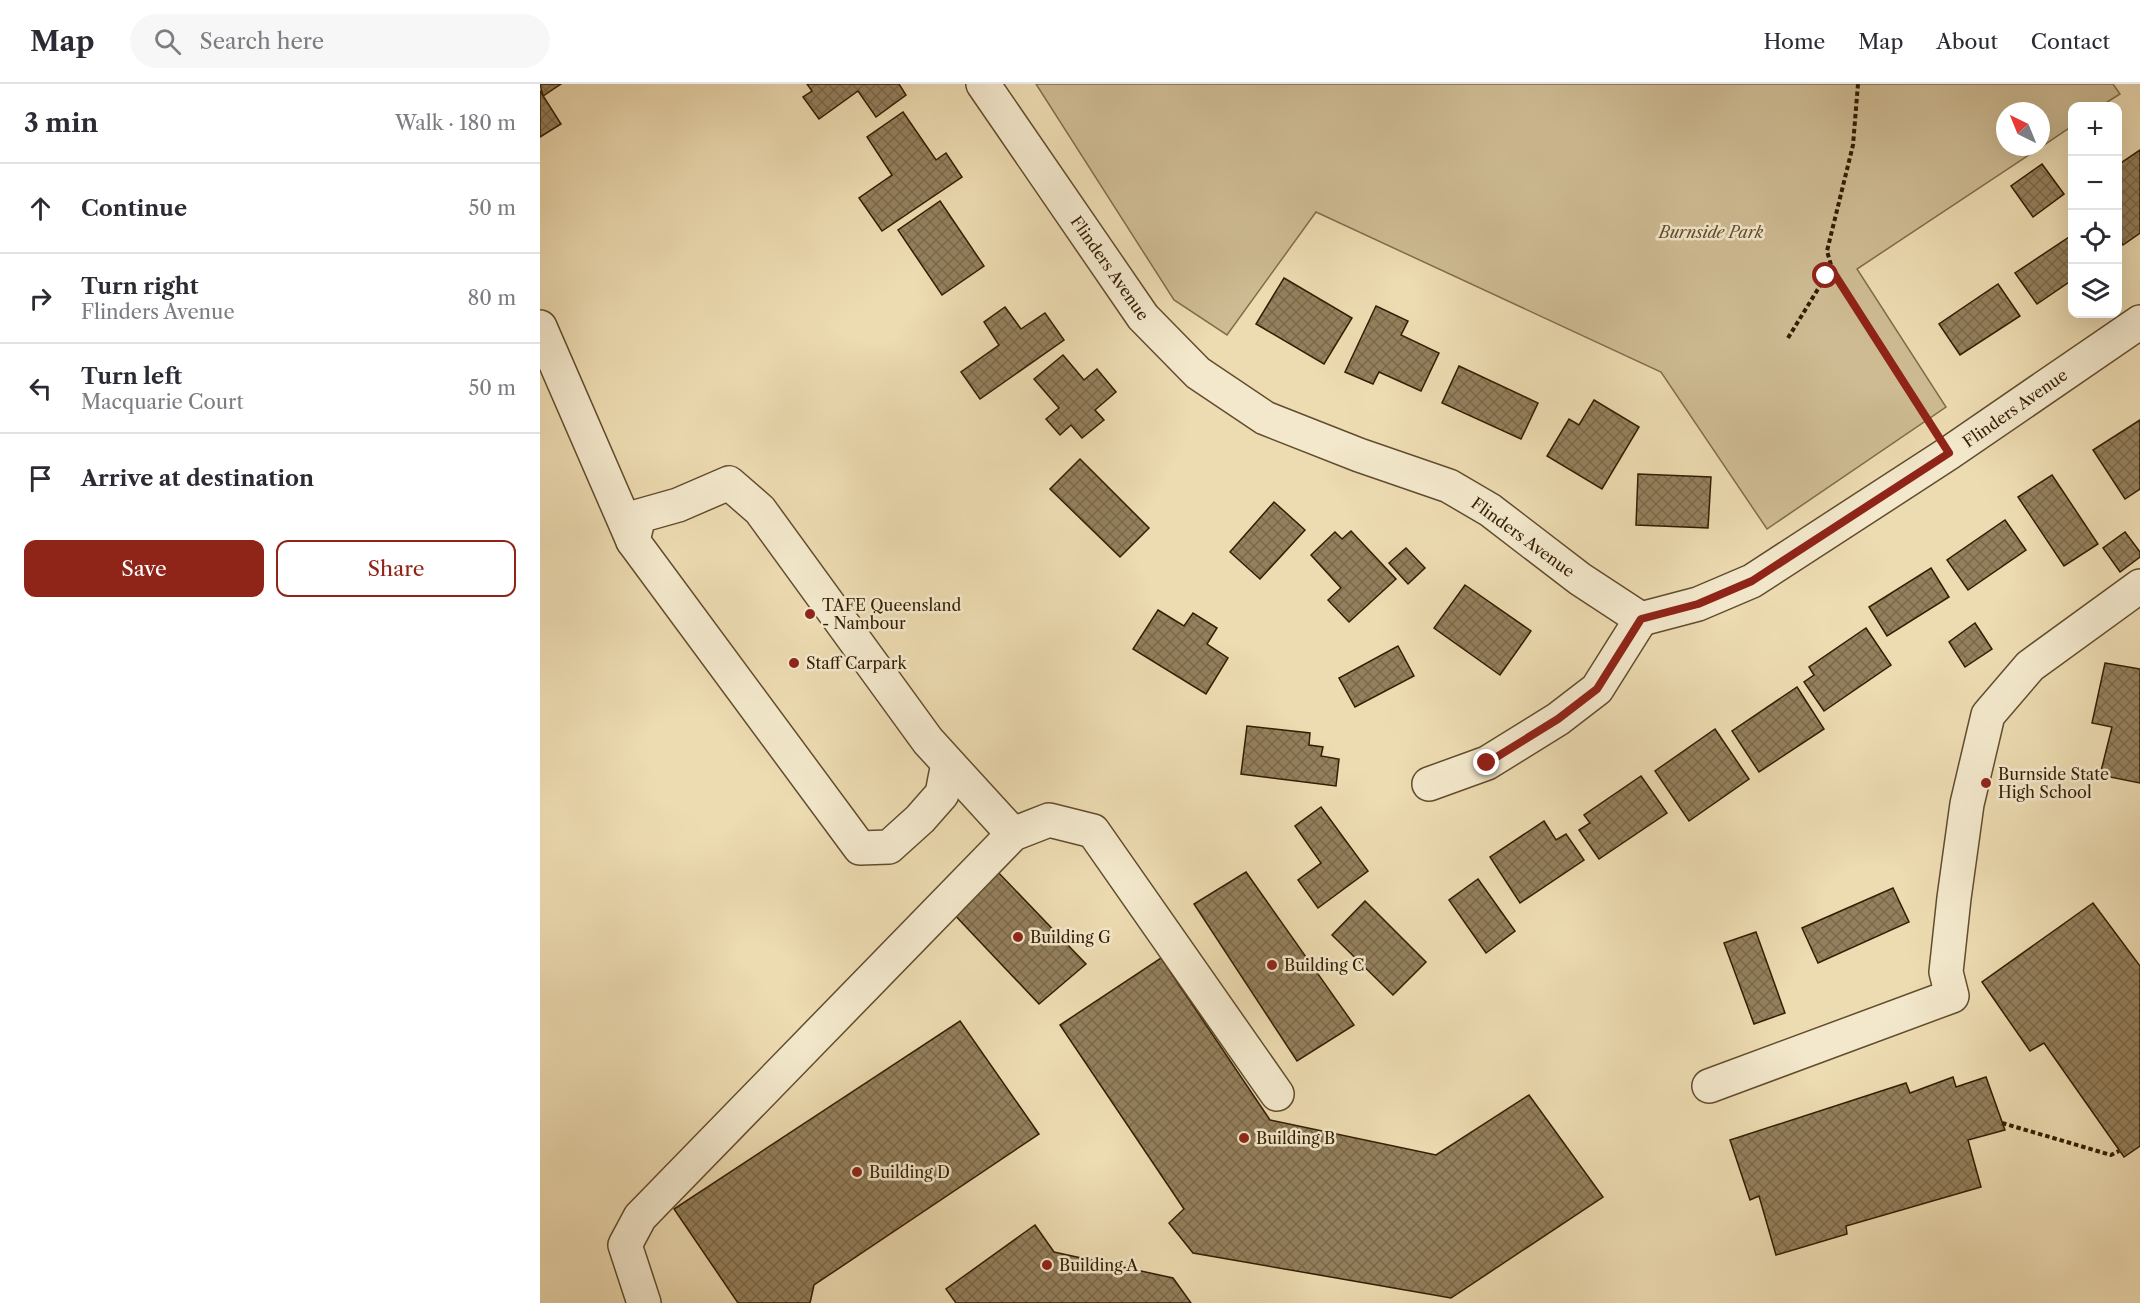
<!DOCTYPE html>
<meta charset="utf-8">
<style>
:root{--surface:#fff;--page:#f7f7f7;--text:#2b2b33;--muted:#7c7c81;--line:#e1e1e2;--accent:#8f2418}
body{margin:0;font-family:"Libre Caslon Text",serif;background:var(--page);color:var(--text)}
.controls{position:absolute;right:18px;top:18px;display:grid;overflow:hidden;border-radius:12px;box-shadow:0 6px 24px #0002}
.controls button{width:54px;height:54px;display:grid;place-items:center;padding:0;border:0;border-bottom:2px solid var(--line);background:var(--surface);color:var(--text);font:30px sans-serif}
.compass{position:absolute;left:1456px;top:18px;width:54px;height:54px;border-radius:50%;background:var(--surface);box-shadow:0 6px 24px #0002;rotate:317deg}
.stop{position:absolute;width:18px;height:18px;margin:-14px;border:4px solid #8f2418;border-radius:50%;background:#fff}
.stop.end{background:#8f2418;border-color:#fff;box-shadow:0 2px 6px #0008}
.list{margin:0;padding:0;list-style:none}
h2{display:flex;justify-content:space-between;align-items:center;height:78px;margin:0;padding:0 24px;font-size:26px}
h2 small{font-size:20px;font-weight:400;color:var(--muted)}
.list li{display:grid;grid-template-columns:39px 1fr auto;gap:18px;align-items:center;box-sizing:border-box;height:90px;padding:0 24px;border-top:2px solid var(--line)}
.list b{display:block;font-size:22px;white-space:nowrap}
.list p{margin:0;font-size:20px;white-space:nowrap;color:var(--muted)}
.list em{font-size:20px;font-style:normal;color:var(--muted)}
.actions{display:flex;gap:12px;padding:18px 24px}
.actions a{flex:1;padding:14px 0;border:2px solid var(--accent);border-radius:12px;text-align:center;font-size:21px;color:var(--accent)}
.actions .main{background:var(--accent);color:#fff}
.icon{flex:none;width:33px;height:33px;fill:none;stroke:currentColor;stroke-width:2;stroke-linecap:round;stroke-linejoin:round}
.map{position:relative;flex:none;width:1600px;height:1219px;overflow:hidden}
header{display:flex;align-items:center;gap:36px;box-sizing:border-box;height:84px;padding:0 30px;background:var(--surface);border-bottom:2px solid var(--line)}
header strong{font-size:28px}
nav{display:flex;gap:33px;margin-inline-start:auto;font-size:21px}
.search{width:420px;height:54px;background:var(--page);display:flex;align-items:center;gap:15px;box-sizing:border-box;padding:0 21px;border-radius:33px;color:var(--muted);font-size:22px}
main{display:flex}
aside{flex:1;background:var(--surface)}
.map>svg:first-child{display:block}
.green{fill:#cebb93;stroke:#816c4a;stroke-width:1.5}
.building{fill:url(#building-cross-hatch);stroke:#341d01;stroke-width:1.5}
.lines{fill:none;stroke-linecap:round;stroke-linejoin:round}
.minor-casing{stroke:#624c2d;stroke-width:36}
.path{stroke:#341d01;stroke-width:4;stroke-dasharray:4.5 3;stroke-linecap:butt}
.minor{stroke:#f3e8cc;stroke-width:33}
.route{stroke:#8f2418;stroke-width:8}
.poi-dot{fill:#8f2418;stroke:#f3e8cc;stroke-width:2}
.labels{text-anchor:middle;stroke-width:5;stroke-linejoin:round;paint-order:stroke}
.park-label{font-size:16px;font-style:italic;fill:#624c2d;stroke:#f3e8cc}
.street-label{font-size:16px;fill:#341d01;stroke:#f3e8cc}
.poi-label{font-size:16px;fill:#341d01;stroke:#f3e8cc;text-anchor:start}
</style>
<header>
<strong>Map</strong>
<div class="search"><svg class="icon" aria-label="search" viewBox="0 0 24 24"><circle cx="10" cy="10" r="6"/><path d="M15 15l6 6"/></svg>Search here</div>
<nav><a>Home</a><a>Map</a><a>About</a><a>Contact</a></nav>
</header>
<main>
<aside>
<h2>3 min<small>Walk · 180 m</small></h2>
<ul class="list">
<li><svg class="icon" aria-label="ahead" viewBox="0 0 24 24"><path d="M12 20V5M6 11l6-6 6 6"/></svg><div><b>Continue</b></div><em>50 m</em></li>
<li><svg class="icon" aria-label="right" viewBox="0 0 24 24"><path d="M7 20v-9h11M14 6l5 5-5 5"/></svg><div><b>Turn right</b><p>Flinders Avenue</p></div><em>80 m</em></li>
<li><svg class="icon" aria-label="left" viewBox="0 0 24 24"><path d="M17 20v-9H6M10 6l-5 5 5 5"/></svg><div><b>Turn left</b><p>Macquarie Court</p></div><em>50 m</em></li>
<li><svg class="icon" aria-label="arrive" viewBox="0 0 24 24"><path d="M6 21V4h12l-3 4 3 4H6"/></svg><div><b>Arrive at destination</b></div></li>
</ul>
<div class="actions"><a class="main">Save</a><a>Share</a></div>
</aside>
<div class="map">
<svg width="1600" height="1219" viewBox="0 0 1600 1219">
<defs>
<pattern id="building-cross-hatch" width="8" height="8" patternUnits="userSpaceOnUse" patternTransform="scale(1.5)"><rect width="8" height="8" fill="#94805d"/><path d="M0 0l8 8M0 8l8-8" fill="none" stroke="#7a684a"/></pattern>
</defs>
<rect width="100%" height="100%" fill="#eddbb1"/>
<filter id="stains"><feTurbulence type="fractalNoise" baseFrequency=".00333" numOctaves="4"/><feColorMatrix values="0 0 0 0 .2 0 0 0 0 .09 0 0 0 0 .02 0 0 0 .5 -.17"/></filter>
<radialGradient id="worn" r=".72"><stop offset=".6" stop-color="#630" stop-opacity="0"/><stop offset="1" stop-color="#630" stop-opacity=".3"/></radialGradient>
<path class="green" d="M496,0H1573L1580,10L1561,22H1532V42L1501,63V27H1465V63H1501L1317,185L1406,323L1227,445L1121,288L776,128L687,251L634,216Z"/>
<g class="building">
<path d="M0,0H21L3,12Z"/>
<path d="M267,0H359L366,11L336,33L318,7L279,35L263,13L272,7Z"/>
<path d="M0,7L21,40L0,53Z"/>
<path d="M363,28L396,76L406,69L422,93L342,147L319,114L352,91L327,53Z"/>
<path d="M1600,66V149L1583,161L1578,153V81Z"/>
<path d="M1502,80L1524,110L1493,133L1471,102Z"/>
<path d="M400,117L444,182L402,211L358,146Z"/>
<path d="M1529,153L1532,159V196L1497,220L1475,189Z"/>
<path d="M744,194L812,234L784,280L716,240Z"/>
<path d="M1458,200L1480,232L1420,271L1399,240Z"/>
<path d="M836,222L868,237L861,251L899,269L881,307L839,288L833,300L805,288Z"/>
<path d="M465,223L481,245L505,229L524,256L440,315L421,288L459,261L444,238Z"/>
<path d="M523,271L544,296L557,285L576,308L555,326L564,336L542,354L531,341L520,351L506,335L519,324L494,295Z"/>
<path d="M919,282L998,319L981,355L902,319Z"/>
<path d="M1054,316L1099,343L1062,405L1007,372L1029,335L1039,341Z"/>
<path d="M1600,336V405L1585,415L1553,366Z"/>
<path d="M540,375L609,444L580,473L510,405Z"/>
<path d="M1098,390L1171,393L1168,444L1096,441Z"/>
<path d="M1512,391L1558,460L1524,482L1478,413Z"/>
<path d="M734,418L765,446L720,495L690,468Z"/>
<path d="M1465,436L1486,466L1428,506L1407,476Z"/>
<path d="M811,447L856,495L809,538L788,516L801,504L771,471L795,448L802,455Z"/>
<path d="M1585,448L1600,468V473L1580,488L1563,464Z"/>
<path d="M866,464L885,484L868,500L849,479Z"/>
<path d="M1391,484L1409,513L1347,552L1329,523Z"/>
<path d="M925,501L991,547L960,591L894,544Z"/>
<path d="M618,526L644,542L653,529L677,544L667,560L688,574L666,610L593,565Z"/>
<path d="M1435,539L1452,565L1425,583L1409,558Z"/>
<path d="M1326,544L1351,581L1284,627L1264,598L1274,591L1269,583Z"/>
<path d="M858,562L874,592L815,623L799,594Z"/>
<path d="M1565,579L1600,585V699L1560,691L1572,643L1552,639Z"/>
<path d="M1257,603L1284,645L1219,688L1192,647Z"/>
<path d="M707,642L770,649L769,661L783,663L781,672L799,675L796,702L701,690Z"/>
<path d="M1175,645L1209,695L1149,737L1115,687Z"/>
<path d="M1101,692L1127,729L1059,775L1039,746L1050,739L1044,731Z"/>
<path d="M781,723L828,787L778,824L758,796L781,779L755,742Z"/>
<path d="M1004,737L1016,756L1026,750L1044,776L980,819L950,773Z"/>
<path d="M455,785L546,880L499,920L410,826Z"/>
<path d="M706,788L814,941L757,977L654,820Z"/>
<path d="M938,795L975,847L946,869L909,816Z"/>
<path d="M1353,804L1369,838L1278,879L1262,844Z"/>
<path d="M825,817L886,878L853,911L792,851Z"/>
<path d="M1553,819L1600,882V1062L1584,1073L1504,959L1490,967L1442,898Z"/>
<path d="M1216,848L1245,929L1214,940L1184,859Z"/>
<path d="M621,874L730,1036L896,1071L989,1011L1063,1113L911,1214L653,1169L629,1139L644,1125L520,941Z"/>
<path d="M420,937L499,1050L274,1201L270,1219H198L134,1125Z"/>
<path d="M1413,993L1416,1003L1446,993L1465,1046L1428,1056L1441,1103L1306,1142L1307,1150L1236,1171L1219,1112L1210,1116L1190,1056L1366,999L1370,1009Z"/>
<path d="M495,1141L514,1168L633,1194L651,1219H416L406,1205Z"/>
</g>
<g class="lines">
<g class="minor-casing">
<g id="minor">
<path d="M443,0L603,233L658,289L725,334L819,371L909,402L950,426L1040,495L1101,535L1158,520L1212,497L1409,369L1600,238"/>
<path d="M0,243L93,457"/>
<path d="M408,679L402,710L380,735L349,763L320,764L93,457L99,432L138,421L189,399L220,426L388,657L473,750"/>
<path d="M889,700L947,679L1018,635L1057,605L1101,535"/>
<path d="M1169,1002L1412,912L1406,888L1414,814L1427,720L1448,631L1490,582L1600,502"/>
<path d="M104,1219L85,1161L100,1133L473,750L509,736L553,747L737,1010"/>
</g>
</g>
<g class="path">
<path d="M1318,0L1313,61L1287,167L1293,188L1393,344"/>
<path d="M1248,254L1286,192L1293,188"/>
<path d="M1462,1039L1571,1071L1579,1067"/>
</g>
<use href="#minor" class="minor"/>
</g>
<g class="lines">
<path class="route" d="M947,679L1018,635L1057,605L1101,535L1158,520L1212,497L1409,369L1293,188L1286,192"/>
</g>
<g class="poi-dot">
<circle cx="270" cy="530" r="6"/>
<circle cx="254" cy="579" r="6"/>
<circle cx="1446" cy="699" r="6"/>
<circle cx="478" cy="853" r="6"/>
<circle cx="732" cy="881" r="6"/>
<circle cx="704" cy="1054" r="6"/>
<circle cx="317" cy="1088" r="6"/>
<circle cx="507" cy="1181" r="6"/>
</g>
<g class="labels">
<g class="park-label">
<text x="1171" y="154">Burnside Park</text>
</g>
<g class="street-label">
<text transform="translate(570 184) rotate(55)" y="6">Flinders Avenue</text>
<text transform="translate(1475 324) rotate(-35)" y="6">Flinders Avenue</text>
<text transform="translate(983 453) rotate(36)" y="6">Flinders Avenue</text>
</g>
<g class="poi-label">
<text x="282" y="527">TAFE Queensland<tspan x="282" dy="18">- Nambour</tspan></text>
<text x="266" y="585">Staff Carpark</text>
<text x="1458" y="696">Burnside State<tspan x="1458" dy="18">High School</tspan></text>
<text x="490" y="859">Building G</text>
<text x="744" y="887">Building C</text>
<text x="716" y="1060">Building B</text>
<text x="329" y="1094">Building D</text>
<text x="519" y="1187">Building A</text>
</g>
</g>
<rect width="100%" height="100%" filter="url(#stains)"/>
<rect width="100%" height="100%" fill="url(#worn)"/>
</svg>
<div class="controls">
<button>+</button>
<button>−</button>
<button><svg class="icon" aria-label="locate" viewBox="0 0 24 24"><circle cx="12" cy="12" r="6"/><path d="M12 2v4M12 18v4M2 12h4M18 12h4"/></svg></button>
<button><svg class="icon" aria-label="layers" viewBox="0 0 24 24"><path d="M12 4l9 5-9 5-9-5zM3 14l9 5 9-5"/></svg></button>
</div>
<svg class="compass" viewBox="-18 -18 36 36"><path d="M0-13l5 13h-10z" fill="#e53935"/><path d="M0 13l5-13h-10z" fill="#7c7c81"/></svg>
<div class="stop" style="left:1286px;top:192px"></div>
<div class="stop end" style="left:947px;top:679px"></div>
</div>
</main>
